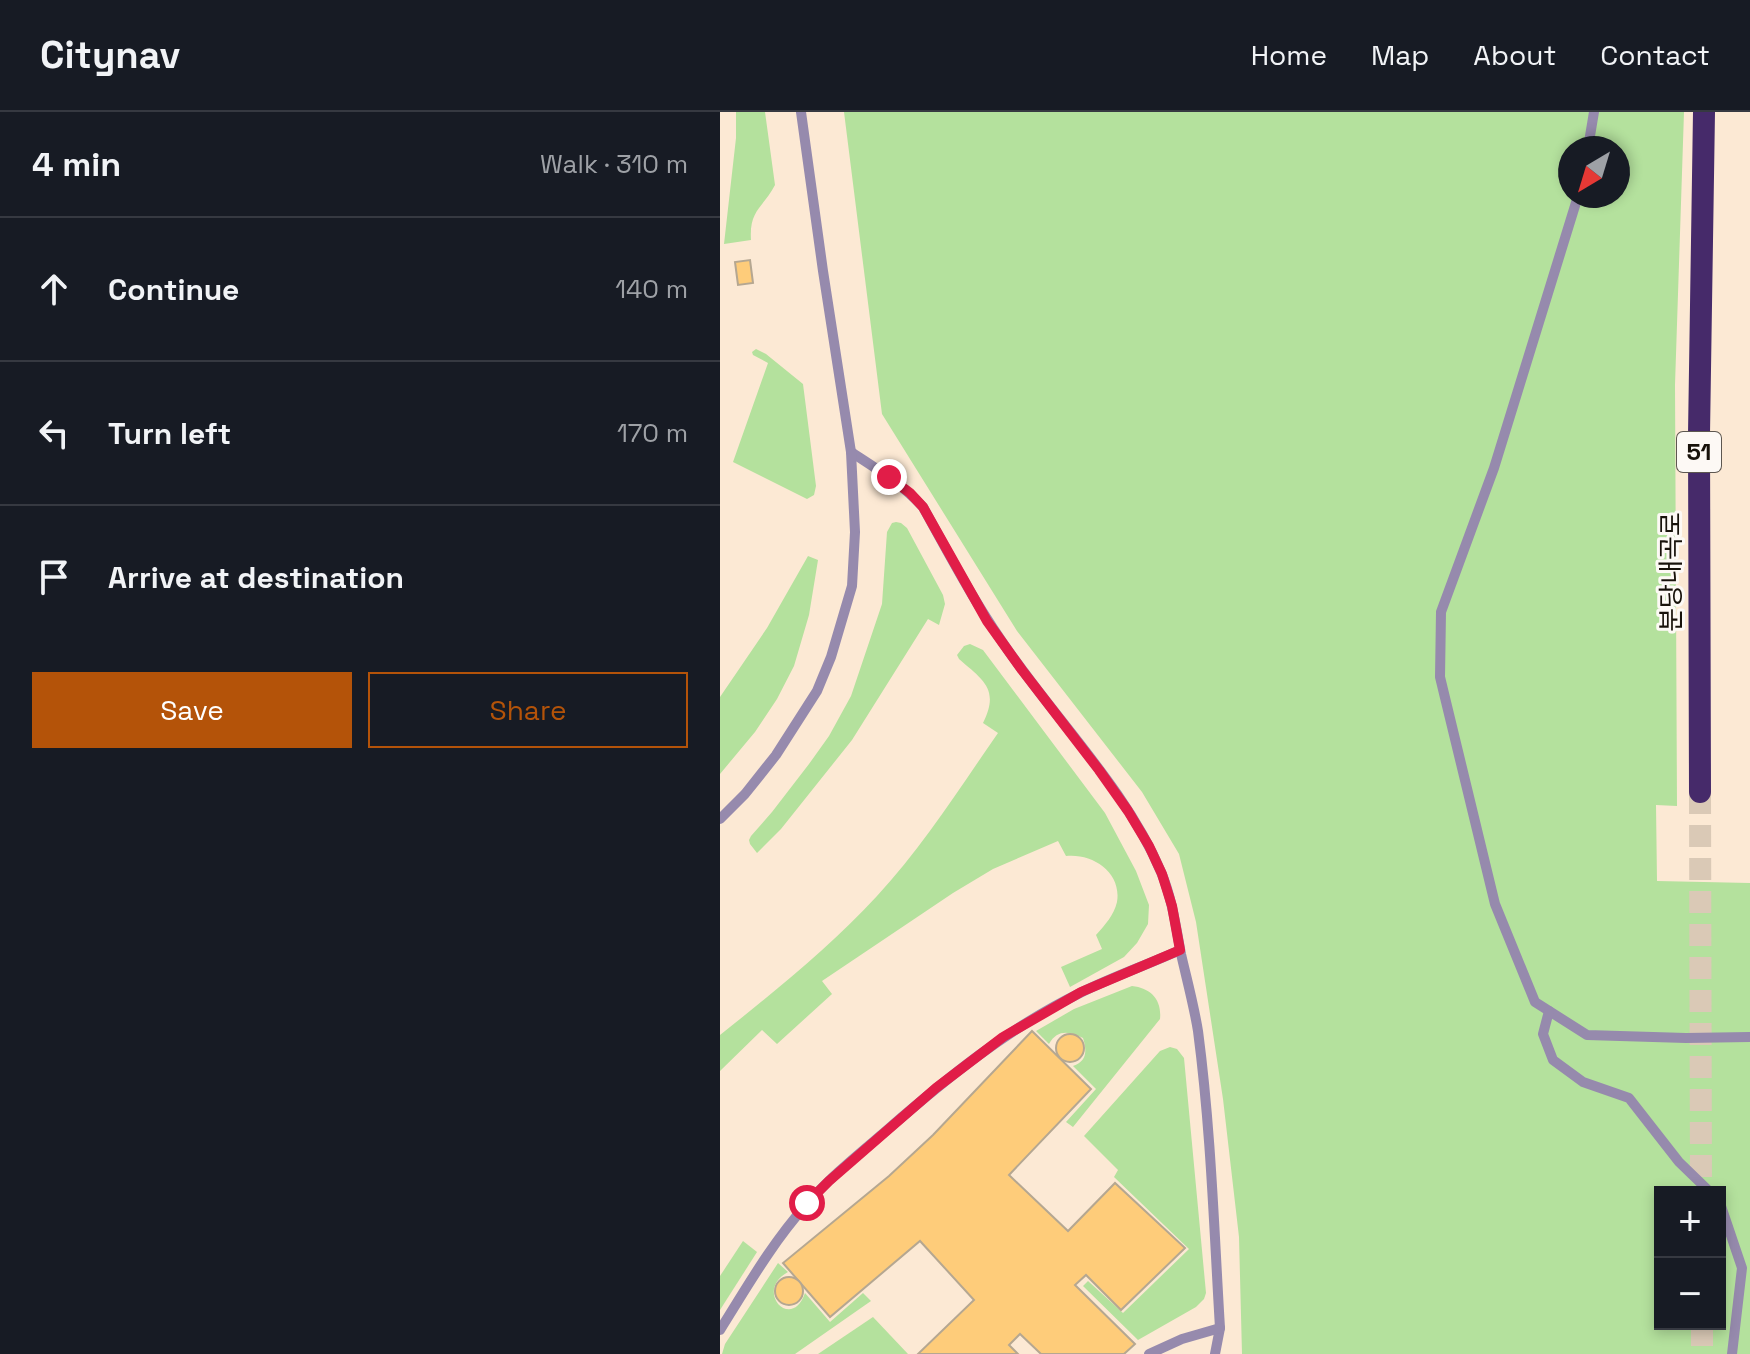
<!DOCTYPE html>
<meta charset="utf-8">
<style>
:root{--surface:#171b24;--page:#242831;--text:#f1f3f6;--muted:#9ea1a6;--line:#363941;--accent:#b45309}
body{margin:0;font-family:"Space Grotesk","Noto Sans KR",sans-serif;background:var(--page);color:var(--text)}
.controls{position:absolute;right:24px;bottom:24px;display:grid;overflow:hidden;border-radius:0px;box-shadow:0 4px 12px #0003}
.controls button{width:72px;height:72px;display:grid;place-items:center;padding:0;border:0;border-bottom:2px solid var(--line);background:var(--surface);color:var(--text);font:40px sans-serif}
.compass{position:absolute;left:838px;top:24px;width:72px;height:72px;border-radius:50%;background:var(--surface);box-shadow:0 4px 12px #0003;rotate:218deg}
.stop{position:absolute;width:24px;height:24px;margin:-18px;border:6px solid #e11d48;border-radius:50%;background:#fff}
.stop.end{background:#e11d48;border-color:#fff;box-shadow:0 2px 8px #0008}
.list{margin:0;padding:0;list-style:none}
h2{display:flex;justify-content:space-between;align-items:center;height:104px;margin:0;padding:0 32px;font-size:34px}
h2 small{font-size:26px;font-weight:400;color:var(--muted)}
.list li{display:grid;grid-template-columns:52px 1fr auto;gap:24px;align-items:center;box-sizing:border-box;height:144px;padding:0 32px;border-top:2px solid var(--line)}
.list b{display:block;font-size:30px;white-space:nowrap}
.list em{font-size:26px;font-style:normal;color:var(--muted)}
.actions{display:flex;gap:16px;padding:24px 32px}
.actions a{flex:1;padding:18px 0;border:2px solid var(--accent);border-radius:0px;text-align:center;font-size:28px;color:var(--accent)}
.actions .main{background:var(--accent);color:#fff}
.icon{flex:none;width:44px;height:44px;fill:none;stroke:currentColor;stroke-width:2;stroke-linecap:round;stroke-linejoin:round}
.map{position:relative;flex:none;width:1030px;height:1242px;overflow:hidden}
header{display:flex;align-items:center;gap:48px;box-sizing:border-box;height:112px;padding:0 40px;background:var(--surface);border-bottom:2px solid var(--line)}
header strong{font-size:38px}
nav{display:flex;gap:44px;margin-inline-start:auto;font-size:28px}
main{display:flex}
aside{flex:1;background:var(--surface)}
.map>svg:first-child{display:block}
.green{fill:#b4e19d;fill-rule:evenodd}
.building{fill:#fecc7a;stroke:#b5a791;stroke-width:2}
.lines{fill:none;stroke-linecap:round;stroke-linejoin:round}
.trunk-tunnel{stroke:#dac9b6;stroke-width:22;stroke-dasharray:22 11;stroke-linecap:butt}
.service{stroke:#968aad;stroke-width:10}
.trunk{stroke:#462a6a;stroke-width:22}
.route{stroke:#e11d48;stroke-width:10}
.labels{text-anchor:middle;stroke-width:6;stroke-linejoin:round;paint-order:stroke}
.shield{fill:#fdf9f5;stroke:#5d5750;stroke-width:2}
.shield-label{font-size:24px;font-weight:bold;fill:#18120a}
.street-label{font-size:26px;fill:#18120a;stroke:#fdf9f5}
</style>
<header>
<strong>Citynav</strong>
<nav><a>Home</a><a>Map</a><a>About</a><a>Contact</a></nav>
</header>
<main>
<aside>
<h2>4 min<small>Walk · 310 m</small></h2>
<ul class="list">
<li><svg class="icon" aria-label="ahead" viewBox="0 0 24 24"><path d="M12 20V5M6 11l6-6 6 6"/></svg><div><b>Continue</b></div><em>140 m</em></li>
<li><svg class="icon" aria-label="left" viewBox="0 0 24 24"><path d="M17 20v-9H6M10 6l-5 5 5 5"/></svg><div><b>Turn left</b></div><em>170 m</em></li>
<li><svg class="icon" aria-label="arrive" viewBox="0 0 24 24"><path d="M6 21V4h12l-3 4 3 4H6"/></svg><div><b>Arrive at destination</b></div></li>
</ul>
<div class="actions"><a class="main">Save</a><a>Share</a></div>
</aside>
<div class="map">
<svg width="1030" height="1242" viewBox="0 0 1030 1242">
<rect width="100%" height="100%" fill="#fce9d4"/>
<g class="green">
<path d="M16,0H45L55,73C43,96 29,98 31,128L4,132L16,26Z"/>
<path d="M124,0H964L955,273L957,694L936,693L937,769L1030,771V1242H522L519,1125L503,987L476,810L459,742L422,680L297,519L162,302ZM850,36H898V84H850ZM940,1080H1000V1212H940Z"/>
<path d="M36,237L46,242L83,272L96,374L94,383L87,387L13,350L48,251L33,243L32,240Z"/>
<path d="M176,410L181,411L187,416L223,483L225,492L219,513L208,507L132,628L61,717L37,741L30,732L29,728L31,724L52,700L89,652L109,624L131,584L162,492L167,420L172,411Z"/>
<path d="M88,444L98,448L89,503L74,554L57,587L35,620L0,662V585L47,516Z"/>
<path d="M250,532L263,538L385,701L416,759L429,793L428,812L417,831L404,845L350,875L341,855L382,837L376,823C385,813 394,803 397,790C402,760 372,741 346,744L338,729L273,757L233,781L102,869L112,882L57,932L42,918L0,959V923C54,880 110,835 157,784C203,734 239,677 278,621L263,611C280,577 263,568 239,547L237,543L244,534Z"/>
<path d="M412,874C431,876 442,888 440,907L353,1015L346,1010L376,977L353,954C367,949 367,939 363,926C350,919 337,917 329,932L316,919L354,897Z"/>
<path d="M450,935L457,937L464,946L486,1181L484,1187L476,1195L418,1228L363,1174L368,1169L403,1201L469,1137L394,1065L398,1058L364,1024L440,939Z"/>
<path d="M23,1129L37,1140L0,1198V1164Z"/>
<path d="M58,1151L68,1160C33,1179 72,1220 85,1181L110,1210L143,1181L151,1189L75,1242H2L5,1232Z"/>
<path d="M153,1205L188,1242H98Z"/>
</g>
<g class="building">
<path d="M30,148L33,171L18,173L15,150Z"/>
<path d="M312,919L371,977L289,1063L348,1119L395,1071L465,1136L401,1198L366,1163L355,1173L415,1232L404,1242H321L300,1222L289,1233L298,1242H198L254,1188L200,1129L110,1205L63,1151L169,1064L213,1023Z"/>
<circle cx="350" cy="936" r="14"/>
<circle cx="69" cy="1179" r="14"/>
</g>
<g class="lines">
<g class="trunk-tunnel">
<path d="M980,680L981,1080"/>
<path d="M982,1212V1242"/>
</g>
<g class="service">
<path d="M868,36L874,0"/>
<path d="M858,84L774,356L721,500L720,565L775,792L815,890L867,923L966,926L1030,925"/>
<path d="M131,340C157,357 182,372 203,395C234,452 264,508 304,560C351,624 410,686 441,760C452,786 456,815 461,842C467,868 474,894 478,919C491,1018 494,1117 500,1216L495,1242"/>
<path d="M0,707L25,682L56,643L97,579L111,545L132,474L135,420L131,340L103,159L81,0"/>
<path d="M829,899L823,922L833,948L863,970L909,986L959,1050L990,1080"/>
<path d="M1000,1091L1022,1156L1012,1242"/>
<path d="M0,1218C27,1175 52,1131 86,1093C110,1065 139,1042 167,1018C227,966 288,916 360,881C392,865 427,853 460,838"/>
<path d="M429,1242L462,1227L500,1216"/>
</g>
<path class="trunk" d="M980,680L979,322L984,0"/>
</g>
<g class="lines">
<path class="route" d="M87,1091L109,1069L216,976L283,925L361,880L460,838L452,794L442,762L429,734L408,699L379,658L302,558L267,509L203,395L190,381L169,365"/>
</g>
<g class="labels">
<rect class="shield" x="957" y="320" width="44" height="40" rx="6"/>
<g class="shield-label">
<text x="979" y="348">51</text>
</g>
<g class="street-label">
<text transform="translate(951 460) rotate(-90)" y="9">분당내곡로</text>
</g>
</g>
</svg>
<div class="controls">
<button>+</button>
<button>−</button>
</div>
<svg class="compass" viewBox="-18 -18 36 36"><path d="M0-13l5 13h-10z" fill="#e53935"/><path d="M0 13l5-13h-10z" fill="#9ea1a6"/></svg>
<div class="stop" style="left:87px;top:1091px"></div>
<div class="stop end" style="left:169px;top:365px"></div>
</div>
</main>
